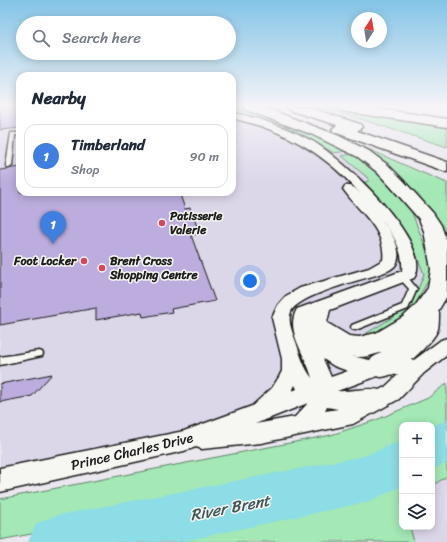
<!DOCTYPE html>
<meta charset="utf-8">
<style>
:root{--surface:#fff;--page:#f6f6f7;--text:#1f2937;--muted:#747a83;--line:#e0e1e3;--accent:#db2777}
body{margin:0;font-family:Sriracha,sans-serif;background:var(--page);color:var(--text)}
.controls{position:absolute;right:12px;bottom:12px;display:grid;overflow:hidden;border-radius:8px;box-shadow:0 2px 10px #0003}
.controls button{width:36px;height:36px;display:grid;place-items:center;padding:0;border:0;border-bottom:1px solid var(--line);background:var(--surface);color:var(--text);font:20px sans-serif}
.compass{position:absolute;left:351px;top:12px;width:36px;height:36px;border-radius:50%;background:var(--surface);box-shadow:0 2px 10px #0003;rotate:12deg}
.you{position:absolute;left:250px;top:281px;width:14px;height:14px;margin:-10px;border:3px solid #fff;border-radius:50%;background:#1a73e8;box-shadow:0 0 0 6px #1a73e833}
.badge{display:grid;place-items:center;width:26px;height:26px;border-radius:50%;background:var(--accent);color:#fff;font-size:13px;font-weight:700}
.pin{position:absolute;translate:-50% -33px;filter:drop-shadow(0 1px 2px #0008)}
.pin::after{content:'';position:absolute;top:21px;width:14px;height:12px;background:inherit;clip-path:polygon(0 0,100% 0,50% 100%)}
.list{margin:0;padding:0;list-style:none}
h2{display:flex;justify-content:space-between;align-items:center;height:52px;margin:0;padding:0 16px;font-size:17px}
h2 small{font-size:13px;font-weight:400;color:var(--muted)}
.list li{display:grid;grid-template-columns:26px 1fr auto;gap:12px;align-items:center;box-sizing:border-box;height:64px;margin:0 8px 8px;padding:0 8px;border:1px solid var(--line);border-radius:12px}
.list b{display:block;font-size:15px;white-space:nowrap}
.list p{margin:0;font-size:13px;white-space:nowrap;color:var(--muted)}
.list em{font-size:13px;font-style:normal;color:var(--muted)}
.icon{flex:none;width:22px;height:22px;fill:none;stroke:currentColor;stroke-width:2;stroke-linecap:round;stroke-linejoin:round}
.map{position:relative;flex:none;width:447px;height:542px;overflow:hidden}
.search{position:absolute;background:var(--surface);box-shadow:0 2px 10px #0003;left:16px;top:16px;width:220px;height:44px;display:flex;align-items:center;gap:10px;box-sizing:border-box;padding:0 14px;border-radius:22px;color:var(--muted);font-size:15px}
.panel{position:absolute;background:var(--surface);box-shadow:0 2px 10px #0003;left:16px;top:72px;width:220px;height:124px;border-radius:12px}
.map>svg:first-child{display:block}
.built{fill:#dcd6e9}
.green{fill:#a3e8b5;stroke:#608268}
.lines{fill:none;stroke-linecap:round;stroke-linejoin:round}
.river{fill:#8cdde5;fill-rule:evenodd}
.building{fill:#bcadde;stroke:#1c1c1c}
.lane-casing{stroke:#1c1c1c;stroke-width:3}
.street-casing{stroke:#1c1c1c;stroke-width:3}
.secondary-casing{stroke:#1c1c1c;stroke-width:3}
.highway-casing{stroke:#1c1c1c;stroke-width:3}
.lane{fill:#f6f6f2;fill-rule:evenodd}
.street{fill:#f6f6f2;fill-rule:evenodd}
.secondary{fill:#f6f6f2;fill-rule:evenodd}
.highway{fill:#f6f6f2;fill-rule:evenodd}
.poi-dot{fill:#d1495b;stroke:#f6f6f2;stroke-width:1.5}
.labels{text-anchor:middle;stroke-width:3;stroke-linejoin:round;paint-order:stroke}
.poi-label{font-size:12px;font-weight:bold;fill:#1c1c1c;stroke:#f6f6f2;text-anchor:start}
.near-street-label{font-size:14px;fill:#1c1c1c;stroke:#f6f6f2}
.near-water-label{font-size:16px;font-style:italic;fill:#3e5658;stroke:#f6f6f2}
</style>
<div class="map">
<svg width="447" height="542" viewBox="0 0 447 542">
<rect width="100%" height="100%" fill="#eae7ee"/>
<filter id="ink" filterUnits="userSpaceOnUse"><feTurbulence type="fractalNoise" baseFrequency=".025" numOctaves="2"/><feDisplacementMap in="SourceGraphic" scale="8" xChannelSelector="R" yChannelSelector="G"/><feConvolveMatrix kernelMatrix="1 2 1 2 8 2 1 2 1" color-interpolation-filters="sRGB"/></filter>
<g filter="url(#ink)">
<g class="built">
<path d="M0,107H20V192H232V107L341,146L382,175L433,275L410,322L378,341L382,366L329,411H260L0,474Z"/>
<path d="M447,471V542H258L402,527H432V479Z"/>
</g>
<g class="green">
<path d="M232,107H240L280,121L353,150L334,153C302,134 267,124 232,113Z"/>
<path d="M316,107H328L447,127V147L354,117Z"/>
<path d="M335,135C373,150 409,168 447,183V260L437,221Z"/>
<path d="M357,153L370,162L409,205L434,269L414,307L401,321L365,340L362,336L411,306L424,274L410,239L383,202L363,183L370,180L342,156Z"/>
<path d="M447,383V430L432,437V425H402V452L363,470L0,540V499L331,435L376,420L428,398Z"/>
<path d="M447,448V476L432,486V455Z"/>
<path d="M402,471V527H410L414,542H116L276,510L370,488Z"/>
</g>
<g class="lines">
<g class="river">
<path d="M447,420V463L432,469V426Z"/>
<path d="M402,440V486L367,502L179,542H28L36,524L54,516L364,456Z"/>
</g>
</g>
<g class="building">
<path d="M0,107H20V128L0,130Z"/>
<path d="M20,167V192H179L185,209L190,208L200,234L191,235L215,301L171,309L172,312L143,317L142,312L96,320V308L0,325V170Z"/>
<path d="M52,374L32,396L0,402V384Z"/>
</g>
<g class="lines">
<g class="lane-casing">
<g id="lane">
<path d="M11,133H20V135H15L12,166L9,168L6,166Z"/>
<path d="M400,275H406L417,289L408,309L358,329L355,330L352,329L351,327L352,325L402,305L409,289L400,279L399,277Z"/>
<path d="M39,351L42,352L43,354L42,356L0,365V357Z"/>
</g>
</g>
<g class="street-casing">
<path id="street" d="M232,112C260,119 287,127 312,141C340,156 436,244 414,278L330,310L327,322L334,346L347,355L374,361L382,358L414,360L441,340L447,338V355L424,373L399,399L353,424L261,443L202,449L196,447L184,451L0,492V468L184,431L252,406L272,388L279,377L282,371V359L272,318L278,305L286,296L300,288L369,268L383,260C387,230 358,211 343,189L345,186C352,185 355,188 360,193C322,151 286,131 232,118ZM380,217C392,233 404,250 402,271L297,309C284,331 307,356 312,378C304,368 300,354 296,342C293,333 287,322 291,312C298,295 361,280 379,274C385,272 395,269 397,262C403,247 388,228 380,217ZM323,359L334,366L348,371L331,377ZM383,374L398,375L385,387L379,390C370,387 349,392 337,391ZM295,385L297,389L292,391ZM308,403L295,417L255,424ZM327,407L338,409L325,411Z"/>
</g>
<g class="secondary-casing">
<path id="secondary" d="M336,107H368L447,119V127L342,111Z"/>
</g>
<g class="highway-casing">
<g id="highway">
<path d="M244,107H263L337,135L369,151L388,165L403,180L433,213L441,225L447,242V296L438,311L439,313C439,318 439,324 438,329C434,342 396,378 381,377C379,377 375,375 372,374L368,366L372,358L382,352C374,355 366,357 358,357C340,357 316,346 307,331L311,324L320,321L329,324L349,336L359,337L376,333L403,317L415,306L428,288L431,269L424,231L419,219L391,187L377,172L358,157L311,134L246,110Z"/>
<path d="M287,107H307L360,124L362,127L357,131L447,162V172L334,132L332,129L337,125L289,110Z"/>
</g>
</g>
<use href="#lane" class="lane"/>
<use href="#street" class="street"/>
<use href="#secondary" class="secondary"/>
<use href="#highway" class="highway"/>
</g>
</g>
<linearGradient id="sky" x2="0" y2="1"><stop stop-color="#83c4e7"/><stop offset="0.58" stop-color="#f6f4f7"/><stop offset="1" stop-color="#f6f4f7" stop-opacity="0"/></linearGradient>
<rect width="447" height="183" fill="url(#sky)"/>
<g class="poi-dot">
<circle cx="162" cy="223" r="4"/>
<circle cx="84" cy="261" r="4"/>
<circle cx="102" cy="268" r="4"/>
</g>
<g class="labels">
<g class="poi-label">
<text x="170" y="220">Patisserie<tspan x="170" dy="14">Valerie</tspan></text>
<text x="76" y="265" text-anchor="end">Foot Locker</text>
<text x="110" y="265">Brent Cross<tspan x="110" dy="14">Shopping Centre</tspan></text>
</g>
<g class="near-street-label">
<text transform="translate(132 451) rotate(-13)" y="5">Prince Charles Drive</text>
</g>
<g class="near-water-label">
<text transform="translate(230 507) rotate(-11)" y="6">River Brent</text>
</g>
</g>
</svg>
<div class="controls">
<button>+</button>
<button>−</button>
<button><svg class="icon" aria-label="layers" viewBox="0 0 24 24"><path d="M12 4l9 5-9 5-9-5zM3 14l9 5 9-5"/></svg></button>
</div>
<svg class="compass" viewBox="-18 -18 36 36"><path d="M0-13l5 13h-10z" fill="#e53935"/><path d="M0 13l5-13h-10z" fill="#747a83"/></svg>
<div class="you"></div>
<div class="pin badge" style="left:53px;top:244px;background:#3f7fe0">1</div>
<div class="search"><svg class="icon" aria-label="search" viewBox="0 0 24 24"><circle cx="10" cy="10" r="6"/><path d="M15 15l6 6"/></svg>Search here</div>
<section class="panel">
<h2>Nearby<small></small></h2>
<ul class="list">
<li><span class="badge" style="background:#3f7fe0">1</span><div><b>Timberland</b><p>Shop</p></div><em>90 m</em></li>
</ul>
</section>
</div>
